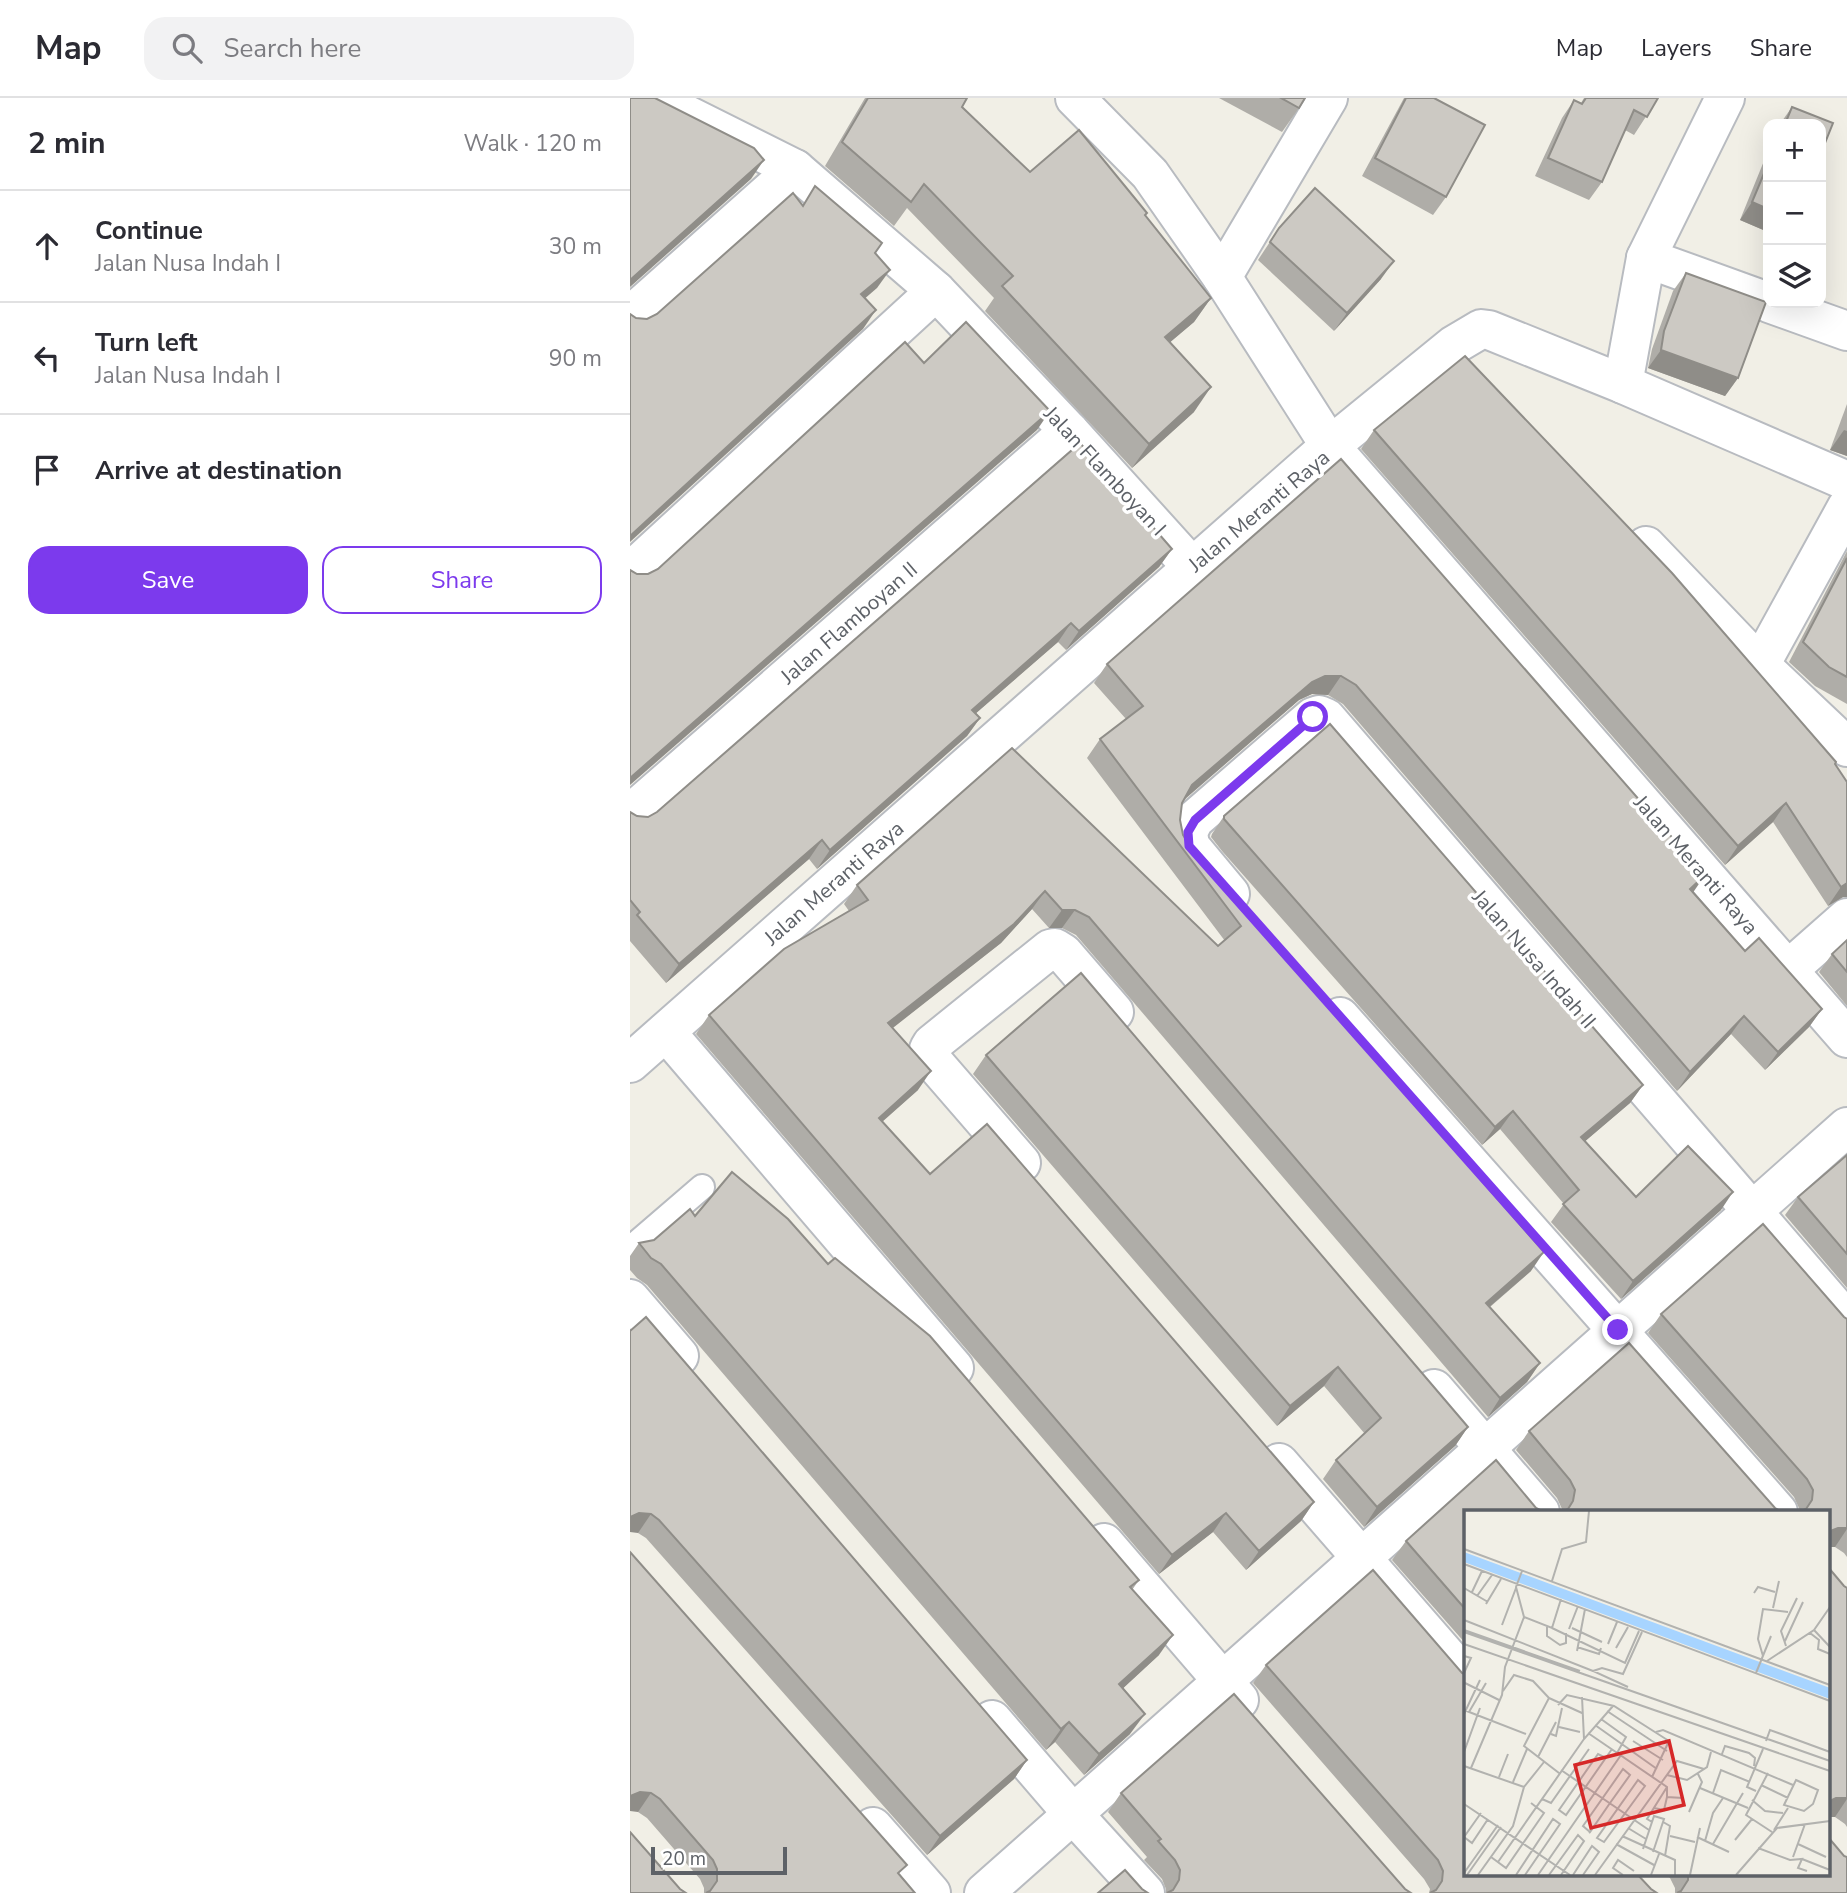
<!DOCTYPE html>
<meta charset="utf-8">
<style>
:root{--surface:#fff;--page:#f2f2f3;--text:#2b2b33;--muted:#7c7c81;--line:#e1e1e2;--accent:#7c3aed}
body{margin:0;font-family:"Nunito Sans",sans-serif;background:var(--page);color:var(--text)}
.controls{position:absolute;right:21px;top:21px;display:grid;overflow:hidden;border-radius:14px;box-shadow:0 7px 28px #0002}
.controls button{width:63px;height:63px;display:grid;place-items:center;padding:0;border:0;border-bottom:2px solid var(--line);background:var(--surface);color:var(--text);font:35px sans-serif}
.scale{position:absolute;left:21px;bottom:18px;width:136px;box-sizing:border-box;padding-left:7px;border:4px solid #5d6167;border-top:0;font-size:19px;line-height:24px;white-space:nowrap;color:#5d6167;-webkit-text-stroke:5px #fff;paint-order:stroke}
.stop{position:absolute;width:21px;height:21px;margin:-16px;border:5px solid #7c3aed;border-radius:50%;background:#fff}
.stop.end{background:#7c3aed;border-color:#fff;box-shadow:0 2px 7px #0008}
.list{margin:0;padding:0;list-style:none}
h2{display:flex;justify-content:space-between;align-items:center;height:91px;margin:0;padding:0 28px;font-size:30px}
h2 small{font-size:23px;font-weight:400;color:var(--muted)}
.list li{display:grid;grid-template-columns:46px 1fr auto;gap:21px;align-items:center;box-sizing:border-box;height:112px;padding:0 28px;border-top:2px solid var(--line)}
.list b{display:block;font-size:26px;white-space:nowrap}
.list p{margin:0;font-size:23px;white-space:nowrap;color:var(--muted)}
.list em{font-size:23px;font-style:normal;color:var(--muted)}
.actions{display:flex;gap:14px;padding:21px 28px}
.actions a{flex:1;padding:16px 0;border:2px solid var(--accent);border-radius:21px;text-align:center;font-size:24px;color:var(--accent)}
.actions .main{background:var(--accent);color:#fff}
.icon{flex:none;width:38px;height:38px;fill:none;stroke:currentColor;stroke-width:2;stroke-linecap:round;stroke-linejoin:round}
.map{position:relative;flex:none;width:1217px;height:1795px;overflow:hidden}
header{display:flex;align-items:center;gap:42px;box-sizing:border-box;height:98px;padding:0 35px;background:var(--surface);border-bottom:2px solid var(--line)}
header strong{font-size:33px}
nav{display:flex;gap:38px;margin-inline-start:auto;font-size:24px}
.search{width:490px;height:63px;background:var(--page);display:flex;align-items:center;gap:18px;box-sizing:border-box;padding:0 24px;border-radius:21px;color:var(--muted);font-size:26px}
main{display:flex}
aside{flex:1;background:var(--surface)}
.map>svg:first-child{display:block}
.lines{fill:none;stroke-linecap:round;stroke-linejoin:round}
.service-casing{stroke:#b8bbc0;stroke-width:28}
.minor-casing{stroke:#b8bbc0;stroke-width:42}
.service{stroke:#fff;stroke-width:24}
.minor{stroke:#fff;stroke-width:38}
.wall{fill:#afada8}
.shaded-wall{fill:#8f8d88}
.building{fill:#ccc9c3;stroke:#8f8d88;stroke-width:2}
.route{stroke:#7c3aed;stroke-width:9}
.labels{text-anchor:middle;stroke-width:7;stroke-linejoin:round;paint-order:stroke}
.street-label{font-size:21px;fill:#5d6167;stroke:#fff}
.inset-road{fill:none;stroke:#b2b2af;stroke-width:2}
.view{fill:#d62828;fill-opacity:0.15;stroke:#d62828;stroke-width:3.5}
.inset-edge{fill:none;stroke:#5d6167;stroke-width:3.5}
</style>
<header>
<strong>Map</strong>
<div class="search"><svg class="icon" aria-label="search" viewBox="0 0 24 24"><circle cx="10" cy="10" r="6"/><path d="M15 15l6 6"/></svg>Search here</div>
<nav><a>Map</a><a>Layers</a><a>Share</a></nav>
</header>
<main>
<aside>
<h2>2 min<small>Walk · 120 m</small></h2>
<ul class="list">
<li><svg class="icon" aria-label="ahead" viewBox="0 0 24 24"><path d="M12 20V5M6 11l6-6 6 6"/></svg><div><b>Continue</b><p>Jalan Nusa Indah I</p></div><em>30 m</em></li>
<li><svg class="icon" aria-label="left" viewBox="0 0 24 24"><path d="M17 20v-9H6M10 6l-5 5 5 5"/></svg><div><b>Turn left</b><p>Jalan Nusa Indah I</p></div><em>90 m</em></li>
<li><svg class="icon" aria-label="arrive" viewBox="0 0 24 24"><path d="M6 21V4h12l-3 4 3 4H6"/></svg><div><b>Arrive at destination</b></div></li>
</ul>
<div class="actions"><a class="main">Save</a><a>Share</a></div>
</aside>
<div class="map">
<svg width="1217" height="1795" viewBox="0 0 1217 1795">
<rect width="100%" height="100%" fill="#f1efe6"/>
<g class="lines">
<g class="service-casing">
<path id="service" d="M0,1151L72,1089"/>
</g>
<g class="minor-casing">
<g id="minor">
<path d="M23,0L165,71L306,193L439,333L562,469"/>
<path d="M445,0L520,76L592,179L700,348L1217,940"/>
<path d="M1016,160L1138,204"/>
<path d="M592,179L698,0"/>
<path d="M1139,205L1217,233"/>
<path d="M0,218L165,71"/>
<path d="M993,286L1217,383"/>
<path d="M1016,448L1130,567L1217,649"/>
<path d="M0,474L306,193"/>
<path d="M1130,567L1217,409"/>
<path d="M0,716L439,333"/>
<path d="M600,796L560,748L558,734L564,722L683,619L689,617L696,620L1217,1223"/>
<path d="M1158,872L1217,820"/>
<path d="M710,919L1148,1414"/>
<path d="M36,934L324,1270"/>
<path d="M0,965L700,348L824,247L851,231L859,232L993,286L1016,160L1095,0"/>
<path d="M391,1065L300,960L299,951L302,946L420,851L425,850L433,855L484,914"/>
<path d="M0,1201L49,1258"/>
<path d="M804,1291L910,1414"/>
<path d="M649,1365L835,1579"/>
<path d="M474,1445L609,1602"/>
<path d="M362,1622L443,1716L515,1795"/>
<path d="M243,1729L301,1795"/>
<path d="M354,1795L1217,1029"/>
</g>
</g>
<use href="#service" class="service"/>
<use href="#minor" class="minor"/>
</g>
<g class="wall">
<path d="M235,0H337L332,9L400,74L517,115L515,118L581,200L564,224L540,244L564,314L502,370L355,213L364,200L277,110L264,128L195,68Z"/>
<path d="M589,0H675L669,10L652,34Z"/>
<path d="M774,0H804L816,99L803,117L732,78Z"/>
<path d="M954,0H1028L1004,37L995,32L972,84L959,102L905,78L932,20L944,2L951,5Z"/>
<path d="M1162,9L1191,26H1150Z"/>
<path d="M1138,53V134L1110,122Z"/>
<path d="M649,130L751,181L704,233L628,162Z"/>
<path d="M1056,175L1108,280L1095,298L1018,270L1022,251L1043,193Z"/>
<path d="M1217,306V358L1200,352Z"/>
<path d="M744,332L1205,666L1217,684V799H1213L1198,808L1143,724L1095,767L731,351Z"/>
<path d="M711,361L1063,794L1115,853L1192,911L1179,929L1135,972L1101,936L1047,993L713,606L698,597L682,596L669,602L554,702L552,705L550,722L553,737L561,750L831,1059L901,1173L860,1209L910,1265L897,1284L858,1319L446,837L432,830H419L402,811L371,845L262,930L288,992L252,1024L300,1076L684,1404L671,1423L616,1472L583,1434L529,1476L66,936L79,917L219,813L214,806L227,787L382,650L588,848L595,843L457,660L470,641L496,621L464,585L477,566Z"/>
<path d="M542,451L529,469L436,552L428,544L346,615L350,620L337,638L187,771L179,761L36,885L0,843V714L7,718L18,719Z"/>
<path d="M1217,453V606L1185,588L1159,564Z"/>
<path d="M594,718L1013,987L1000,1005L955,1043L1006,1099L1091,1112L991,1201L921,1124L934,1106L870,1031L852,1047L592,753L581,739L582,736Z"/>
<path d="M1217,842V908L1189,874L1202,856Z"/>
<path d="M356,957L838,1329L825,1348L734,1429L693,1381L706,1362L735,1336L694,1288L647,1328L343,976Z"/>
<path d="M1217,1057V1190L1155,1117L1168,1099Z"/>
<path d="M65,1118L198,1166L509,1482L502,1492L529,1557L493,1590L500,1636L454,1677L425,1644L416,1652L17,1187L7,1180L0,1172V1158L9,1145L24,1142Z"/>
<path d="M1031,1216L1214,1219L1217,1221V1459L1214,1455L1205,1449L1198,1413H1169V1410L1164,1399L1018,1235Z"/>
<path d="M0,1233L397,1662L384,1681L297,1757L16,1440L8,1435Z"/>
<path d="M899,1333L1145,1410L1150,1413H931L932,1411L927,1400L886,1352Z"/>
<path d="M866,1362L906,1410L912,1413H836V1546L762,1462L776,1443Z"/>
<path d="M0,1454L270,1777L285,1795H74V1790L70,1781L17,1720L8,1714Z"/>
<path d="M1198,1469L1214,1488L1217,1490V1729L1215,1726L1205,1719H1198Z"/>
<path d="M636,1567L832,1575L1007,1776L799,1795L800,1791L794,1781L623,1585Z"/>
<path d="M491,1695L775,1791L536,1795V1791L532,1781L514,1762L517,1759L478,1714Z"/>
<path d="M1214,1758L1217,1795H1045V1790L1040,1780L1036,1776H1198Z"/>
</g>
<g class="shaded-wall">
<path d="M134,62L121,81L0,189V182Z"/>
<path d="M1122,104L1138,111V134L1110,122Z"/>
<path d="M764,163L751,181L704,233L717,215Z"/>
<path d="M260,172L247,190L218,215L231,196Z"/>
<path d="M581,200L564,224L518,263L535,239Z"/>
<path d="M246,212L233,231L0,444V438Z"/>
<path d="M1031,252L1108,280L1095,298L1018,270Z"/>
<path d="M581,289L564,314L502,370L519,346Z"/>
<path d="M420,313L407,332L0,687V680Z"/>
<path d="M1214,332L1217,333V358L1200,352Z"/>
<path d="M542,451L529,469L436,552L449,533Z"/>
<path d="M441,525L428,544L329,630L342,612Z"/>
<path d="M695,578H711L698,597L682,596L669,602L549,706L562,687L682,584Z"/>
<path d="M350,620L337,638L187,771L200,752Z"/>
<path d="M1156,705L1143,724L1095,767L1108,748Z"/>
<path d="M192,742L179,761L36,885L49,866Z"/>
<path d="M1075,777L1062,796L1060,791Z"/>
<path d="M1217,785V799H1213L1198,808L1211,789Z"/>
<path d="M415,793L402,811L371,845L245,944L258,925Z"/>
<path d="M432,812H445L432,830H419Z"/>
<path d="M1192,911L1179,929L1135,972L1148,954Z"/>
<path d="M1114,918L1101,936L1047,993L1060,974Z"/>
<path d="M301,973L288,992L236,1038L249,1020Z"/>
<path d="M1013,987L1000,1005L939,1057L951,1039Z"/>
<path d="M883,1013L870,1031L852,1047L865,1029Z"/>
<path d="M1103,1094L1091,1112L991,1201L1003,1183Z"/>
<path d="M914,1154L901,1173L843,1223L856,1205Z"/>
<path d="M910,1265L897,1284L858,1319L870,1300Z"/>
<path d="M708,1269L694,1288L647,1328L660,1308Z"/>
<path d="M838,1329L825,1348L734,1429L747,1409Z"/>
<path d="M684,1404L671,1423L616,1472L629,1453Z"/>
<path d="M9,1415L21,1416L8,1435L0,1434V1419Z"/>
<path d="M596,1415L583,1434L529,1476L542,1457Z"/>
<path d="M1208,1430H1217V1431L1205,1449H1198V1434Z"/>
<path d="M543,1537L529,1557L475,1607L489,1586Z"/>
<path d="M515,1616L500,1636L454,1677L469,1656Z"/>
<path d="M439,1624L425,1644L416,1652L431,1631Z"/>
<path d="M397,1662L384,1681L297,1757L310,1738Z"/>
<path d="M10,1694L21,1695L8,1714L0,1713V1698Z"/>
<path d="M1206,1700H1217V1701L1205,1719H1198V1704Z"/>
</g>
<g class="building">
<path d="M0,0H25L124,50L134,62L0,182Z"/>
<path d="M238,0H337L332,9L400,74L449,32L517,115L515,117L581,200L535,239L581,289L519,346L372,188L383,178L294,86L281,104L212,44Z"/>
<path d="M651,0H675L669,10Z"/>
<path d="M776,0H804L855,27L816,99L745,60Z"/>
<path d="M956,0H1028L1017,19L1004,12L972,84L918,60L944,2L952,6Z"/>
<path d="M1162,9L1203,25L1191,55V26H1155Z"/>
<path d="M1138,66V111L1122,104Z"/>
<path d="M185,88L252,145L245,155L260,172L231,196L246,212L0,438V216L6,220L17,221L27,216L163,95L173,108Z"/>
<path d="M685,90L764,163L717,215L640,144L649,130Z"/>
<path d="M1056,175L1136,204L1108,280L1031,252L1034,233Z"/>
<path d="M336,224L420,313L0,680V472L7,476H18L28,471L275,244L294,265Z"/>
<path d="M835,258L1042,475L1206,664L1205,666L1217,684V785L1211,789L1156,705L1108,748L744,332Z"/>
<path d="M450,345L542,451L449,533L441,525L342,612L350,620L200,752L192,742L49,866L7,817L10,814L0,802V714L7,718L18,719L27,714Z"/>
<path d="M711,361L1075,777L1060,791L1115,853L1129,840L1192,911L1148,954L1114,918L1060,974L726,587L711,578H695L682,584L562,687L552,705L550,722L553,737L561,750L832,1057L831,1059L914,1154L856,1205L910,1265L870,1300L459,819L445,812H432L415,793L384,826L258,925L301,973L249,1020L300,1076L357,1026L684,1404L629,1453L596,1415L542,1457L79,917L154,851L238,802L227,787L382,650L588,848L611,828L470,641L513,608L477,566Z"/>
<path d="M1217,460V579L1199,569L1173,544Z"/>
<path d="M700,626L1013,987L951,1039L1006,1099L1058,1048L1103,1094L1003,1183L933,1106L949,1092L883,1013L865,1029L594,721V718Z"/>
<path d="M1217,842V874L1202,856Z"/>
<path d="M451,875L838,1329L747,1409L706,1362L751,1320L708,1269L660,1308L356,957Z"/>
<path d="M1217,1057V1156L1168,1099Z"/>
<path d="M102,1074L158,1121L198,1166L205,1160L300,1238L509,1482L500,1489L543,1537L489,1586L515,1616L469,1656L439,1624L431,1631L31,1166L21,1160L9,1145L24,1142L60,1111L65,1118Z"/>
<path d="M1133,1126L1214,1219L1217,1221V1430H1208L1198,1434V1413H1171L1176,1411L1182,1402L1183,1392L1177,1381L1031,1216Z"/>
<path d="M16,1219L397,1662L310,1738L29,1422L21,1416L9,1415L0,1419V1233Z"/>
<path d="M999,1245L1145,1410L1150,1413H934L938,1411L943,1403L945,1392L940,1382L899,1333Z"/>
<path d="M866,1362L906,1410L912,1413H836V1512L776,1443Z"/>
<path d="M0,1454L277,1767L268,1775L285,1795H76L80,1793L87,1783V1771L83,1762L30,1701L21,1695L10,1694L0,1698Z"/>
<path d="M1198,1469L1214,1488L1217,1490V1700H1206L1198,1704Z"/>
<path d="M743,1472L832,1575L836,1577V1776H1007L1021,1791L1027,1795H800L806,1792L812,1783L813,1773L808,1762L636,1567Z"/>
<path d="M604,1596L775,1791L781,1795H537L543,1792L549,1782L550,1772L545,1762L528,1743L531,1741L491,1695Z"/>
<path d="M0,1734L50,1791L56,1795H0Z"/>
<path d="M1198,1739L1214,1758L1217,1759V1795H1047L1051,1793L1058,1782V1776H1198Z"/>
<path d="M495,1772L512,1791L518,1795H468Z"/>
</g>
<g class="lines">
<path class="route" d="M683,619L565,722L558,734L559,748L988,1232"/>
</g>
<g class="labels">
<g class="street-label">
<text transform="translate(475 373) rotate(47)" y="7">Jalan Flamboyan I</text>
<text transform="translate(629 413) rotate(-40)" y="7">Jalan Meranti Raya</text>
<text transform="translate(219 525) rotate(-41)" y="7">Jalan Flamboyan II</text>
<text transform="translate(1066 767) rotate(49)" y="7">Jalan Meranti Raya</text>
<text transform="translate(204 785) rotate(-41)" y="7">Jalan Meranti Raya</text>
<text transform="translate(904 861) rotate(49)" y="7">Jalan Nusa Indah II</text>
</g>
</g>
<g transform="translate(834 1412)">
<rect width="366" height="366" fill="#f1efe6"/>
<path d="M0,42L366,178V189L0,52Z" fill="#a7d4ff"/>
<path class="inset-road" d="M0,39L366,175M0,54L366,191M88,71L98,39L122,32L125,1M0,78L24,92M8,82L18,61M290,83L294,77L311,82M13,86L28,65M22,94L37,69M309,98L315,71M60,107L88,118L97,89M0,110L129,161M38,115L52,78M83,116V126L96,135L102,133V123M88,118L161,153L175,121M108,118L138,132M105,119L114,96M0,120L116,161M350,120L366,137M0,122L366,251M346,123L355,130L354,139L366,144M321,131L339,92M0,134L366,261M144,134L153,112M322,136L317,121L333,88M113,137L135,144L137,138M152,138L164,117M113,141L121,99M0,146L7,148L0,163M299,146L294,129L299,99L324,102M303,151L350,120L366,97M292,163L307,126M1,173L35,190M164,177L129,161L138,158L159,164L178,122M39,181L50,165L69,171L85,188L60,236L95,263M118,187L120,229M85,188L118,203M94,195L103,185L150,196L205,231L188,267M0,200L62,224M143,201L203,241M5,202L22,173M0,204L16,170M137,209L162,227L153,243M131,215L193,259M95,217L116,222M192,222L199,220L329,275M124,223L203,277V287L219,288M87,224L92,226L98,198M169,231L199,250M302,231L306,220L366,242M0,242L16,198M258,244L261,236L285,243L291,248L290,256M74,247L92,212M142,248L134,244L95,300L102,305L148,239M0,256L60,277M7,258L38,185L41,157L60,107L52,77L58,61M97,260L185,320M304,263L282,305L308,322M203,265L223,270L243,257L247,242M35,267L44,244M174,270L181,276L140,332L133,328ZM332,270L354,280L349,294L340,301L320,295ZM49,272L63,239M297,275L324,288M236,278L284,298M292,281L283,277L299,239M249,283L257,260L286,272M78,289L87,293L125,239M288,290L301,301L319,303M0,294L106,365M190,298L200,300L203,287M225,302L238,272L234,264M17,303L0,327L8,333L24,309M188,312L190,306L200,309L189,342M199,312L206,316L201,346M164,318L182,329M310,320L324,298M125,323L126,322L146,293L166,265L159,259L119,316L126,322M158,326L211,350V365M206,326L231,332M233,327L265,342M271,330L288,309M241,331L249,303L259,288M152,334L190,355M249,334L279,283M334,334L362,347M294,338L326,350L338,349L334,358L343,361M179,339L188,312L183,309L203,277M27,347L42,358L80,303L67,293M329,347L341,314M338,349L366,360M34,352L120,229L149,196M0,363L34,315M3,365L37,317M14,365L49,316L60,277L80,252M52,365L89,309L96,314L61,365M74,365L157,245M85,365L114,325L120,331L97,365M109,365L128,336L135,342L119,365M131,365L213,251L240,259M159,365L149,358L154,350L170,361M187,365L195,344M226,365L236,318M272,365L313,318L366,311"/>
<path class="view" d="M205,231L220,295L127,318L111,255Z"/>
<rect width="366" height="366" class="inset-edge"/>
</g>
</svg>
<div class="controls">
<button>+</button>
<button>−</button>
<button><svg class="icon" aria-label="layers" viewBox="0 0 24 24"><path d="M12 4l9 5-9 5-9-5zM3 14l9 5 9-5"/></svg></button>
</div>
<div class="scale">20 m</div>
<div class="stop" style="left:683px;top:619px"></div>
<div class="stop end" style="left:988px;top:1232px"></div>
</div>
</main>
